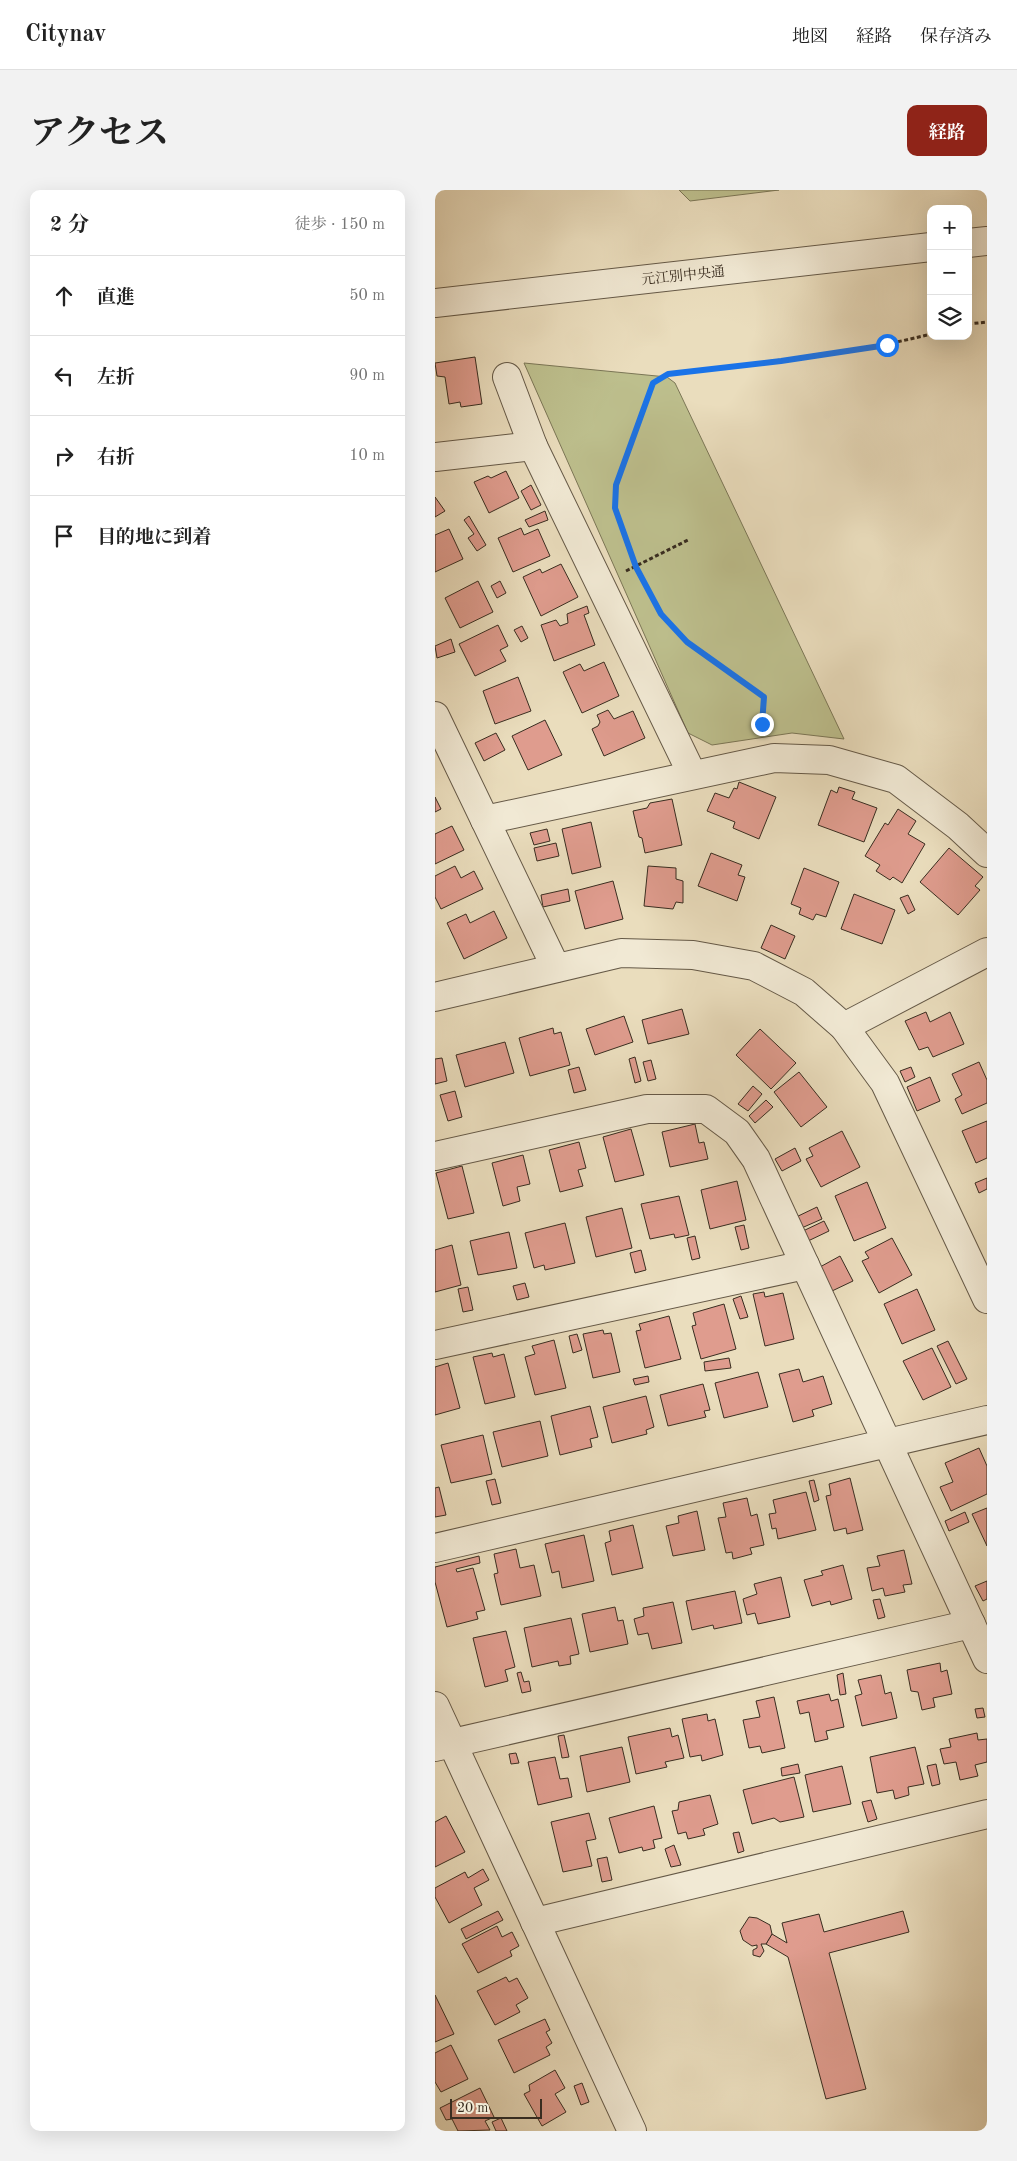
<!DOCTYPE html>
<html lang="ja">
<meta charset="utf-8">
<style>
:root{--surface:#fff;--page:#f2f2f2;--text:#222;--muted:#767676;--line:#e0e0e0;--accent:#8f2418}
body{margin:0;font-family:"Old Standard TT","Noto Serif JP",serif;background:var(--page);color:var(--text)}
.controls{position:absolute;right:15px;top:15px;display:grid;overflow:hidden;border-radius:10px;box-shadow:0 5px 20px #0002}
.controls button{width:45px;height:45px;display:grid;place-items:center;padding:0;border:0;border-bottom:1px solid var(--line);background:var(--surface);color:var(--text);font:25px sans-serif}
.scale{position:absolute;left:15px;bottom:12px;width:92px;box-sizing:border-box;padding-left:5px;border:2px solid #392d20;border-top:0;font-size:14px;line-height:18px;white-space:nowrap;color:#392d20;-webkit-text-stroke:4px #f1e9d4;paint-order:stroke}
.stop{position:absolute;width:15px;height:15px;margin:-11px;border:4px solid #1a73e8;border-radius:50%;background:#fff}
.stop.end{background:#1a73e8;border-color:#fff;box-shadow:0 1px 5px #0008}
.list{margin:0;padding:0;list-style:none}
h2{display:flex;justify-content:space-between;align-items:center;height:65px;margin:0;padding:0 20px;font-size:21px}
h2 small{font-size:16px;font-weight:400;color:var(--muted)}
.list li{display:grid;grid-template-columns:32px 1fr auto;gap:15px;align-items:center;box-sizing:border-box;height:80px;padding:0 20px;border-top:1px solid var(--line)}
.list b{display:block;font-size:19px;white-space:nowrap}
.list em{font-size:16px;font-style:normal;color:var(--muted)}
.icon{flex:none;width:28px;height:28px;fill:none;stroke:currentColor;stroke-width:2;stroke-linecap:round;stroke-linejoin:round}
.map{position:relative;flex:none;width:552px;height:1941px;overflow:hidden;border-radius:10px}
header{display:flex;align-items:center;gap:30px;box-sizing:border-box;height:70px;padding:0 25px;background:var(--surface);border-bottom:1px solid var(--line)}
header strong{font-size:24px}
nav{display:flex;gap:28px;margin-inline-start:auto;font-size:18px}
.intro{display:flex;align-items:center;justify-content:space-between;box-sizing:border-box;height:120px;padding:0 30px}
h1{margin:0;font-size:35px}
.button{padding:12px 22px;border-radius:10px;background:var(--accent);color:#fff;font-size:18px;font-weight:700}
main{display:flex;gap:30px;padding:0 30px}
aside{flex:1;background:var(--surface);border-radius:10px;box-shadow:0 5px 20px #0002}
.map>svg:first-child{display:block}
.green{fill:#bdbf8d;stroke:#7b7656}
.building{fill:#df9c8e;stroke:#392d20}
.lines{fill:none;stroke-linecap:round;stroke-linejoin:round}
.minor-casing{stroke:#655947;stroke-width:30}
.path{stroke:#392d20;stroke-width:3;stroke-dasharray:4 2.5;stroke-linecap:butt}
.minor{stroke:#f1e9d4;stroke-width:28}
.route{stroke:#1a73e8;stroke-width:6}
.labels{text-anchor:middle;stroke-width:4;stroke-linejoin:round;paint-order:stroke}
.street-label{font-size:14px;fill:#392d20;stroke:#f1e9d4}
</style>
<header>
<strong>Citynav</strong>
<nav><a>地図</a><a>経路</a><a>保存済み</a></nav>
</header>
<div class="intro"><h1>アクセス</h1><a class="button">経路</a></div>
<main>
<aside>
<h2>2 分<small>徒歩 · 150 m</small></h2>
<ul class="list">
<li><svg class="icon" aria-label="ahead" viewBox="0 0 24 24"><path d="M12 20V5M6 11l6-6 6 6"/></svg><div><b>直進</b></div><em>50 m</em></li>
<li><svg class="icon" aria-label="left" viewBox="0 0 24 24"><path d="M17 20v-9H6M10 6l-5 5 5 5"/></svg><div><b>左折</b></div><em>90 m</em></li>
<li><svg class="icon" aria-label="right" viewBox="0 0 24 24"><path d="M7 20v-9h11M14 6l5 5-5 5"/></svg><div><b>右折</b></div><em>10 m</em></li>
<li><svg class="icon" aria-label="arrive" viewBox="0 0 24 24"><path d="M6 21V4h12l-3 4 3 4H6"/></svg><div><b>目的地に到着</b></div></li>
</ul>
</aside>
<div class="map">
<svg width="552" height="1941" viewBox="0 0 552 1941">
<rect width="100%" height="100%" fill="#eaddbd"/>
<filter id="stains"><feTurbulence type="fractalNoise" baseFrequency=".004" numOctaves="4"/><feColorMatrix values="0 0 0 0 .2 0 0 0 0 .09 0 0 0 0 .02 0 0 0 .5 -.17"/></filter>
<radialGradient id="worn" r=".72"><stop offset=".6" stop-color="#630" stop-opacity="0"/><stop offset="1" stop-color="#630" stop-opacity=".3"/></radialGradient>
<g class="green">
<path d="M244,0H344L255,11Z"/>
<path d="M89,173L232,187L240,193L409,549L357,543L277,555L253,543Z"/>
</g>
<g class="building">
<path d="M40,167L47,214L26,217L25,212L14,214L10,187L2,186L0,173Z"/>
<path d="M71,281L84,308L54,323L39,292L53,286L56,288Z"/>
<path d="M96,295L106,315L96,320L86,301Z"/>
<path d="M0,307L10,321L0,327Z"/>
<path d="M110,321L113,330L94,337L90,330Z"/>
<path d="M34,326L51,355L42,361L33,348L39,344L29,330Z"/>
<path d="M86,338L89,345L103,339L115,366L78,382L63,348Z"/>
<path d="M14,339L28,369L0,382V345Z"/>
<path d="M126,374L143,407L106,426L88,387L105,379L107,383Z"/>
<path d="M43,391L58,422L25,438L10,408Z"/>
<path d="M65,391L71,403L62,408L56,396Z"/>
<path d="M152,416L154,423L149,425L160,455L119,471L106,435L121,430L125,436L133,433L132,424Z"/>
<path d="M63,435L73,456L65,460L71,471L40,486L24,454Z"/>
<path d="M87,436L93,448L86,452L79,440Z"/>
<path d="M16,449L20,462L2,468L0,456Z"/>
<path d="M169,472L184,506L147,523L128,482L145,474L149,481Z"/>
<path d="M83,487L96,521L60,534L48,501Z"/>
<path d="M173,520L179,529L198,521L210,548L169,566L157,539L163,536L165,532L162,525Z"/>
<path d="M110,530L127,565L93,580L77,546Z"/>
<path d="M61,543L70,560L49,571L40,553Z"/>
<path d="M304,592L341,607L324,649L298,638L300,632L272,621L280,603L294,608L299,598L302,599Z"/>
<path d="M404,597L420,602L417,609L442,618L429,652L383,635L396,600L402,603Z"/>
<path d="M0,607L6,619L0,622Z"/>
<path d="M237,609L247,655L210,663L207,648L204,647L198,621L212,618L215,613Z"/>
<path d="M463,619L481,631L473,644L490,654L467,693L458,687L455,690L441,681L445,675L430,666L450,633L453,635Z"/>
<path d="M156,632L166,677L137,684L127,639Z"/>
<path d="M17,636L29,660L0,674V644Z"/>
<path d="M112,639L115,651L99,655L95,643Z"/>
<path d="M121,653L124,666L102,671L99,658Z"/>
<path d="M514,658L548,687L540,696L545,700L523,725L485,692Z"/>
<path d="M276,663L307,675L303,685L310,687L302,711L263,696Z"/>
<path d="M20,676L26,688L39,681L48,699L6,719L0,707V686Z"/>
<path d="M213,676L241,678V689L248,691V713L241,712L238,719L209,716Z"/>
<path d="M369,678L404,692L391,727L381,724L378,730L364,724L366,718L356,714Z"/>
<path d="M178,691L188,729L150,739L140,701Z"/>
<path d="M133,699L135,711L108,717L106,705Z"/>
<path d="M419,704L460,720L447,754L406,739Z"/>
<path d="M473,705L480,720L473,724L465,708Z"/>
<path d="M59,721L72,748L29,769L12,733L31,724L35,733Z"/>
<path d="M336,735L360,746L350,769L326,758Z"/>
<path d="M247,819L254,844L213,854L207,830Z"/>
<path d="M491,822L495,832L515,822L529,854L498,867L493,857L484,860L470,831Z"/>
<path d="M189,826L198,852L160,865L151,839Z"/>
<path d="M118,838L119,844L126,842L135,875L95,886L84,848Z"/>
<path d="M325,839L361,873L336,899L301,865Z"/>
<path d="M70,852L79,883L30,897L21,865Z"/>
<path d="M200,867L206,891L200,893L194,869Z"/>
<path d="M7,868L12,891L0,894V869Z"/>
<path d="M216,870L221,889L213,891L208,872Z"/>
<path d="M544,872L552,890V913L527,924L520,909L527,905L517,884Z"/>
<path d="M144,877L151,900L139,903L133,880Z"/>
<path d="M476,877L480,887L470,892L465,881Z"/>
<path d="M364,882L392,917L366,937L339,902Z"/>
<path d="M495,887L505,911L482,921L472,897Z"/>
<path d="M318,896L327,904L313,921L303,914Z"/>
<path d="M20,901L27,927L13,931L5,905Z"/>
<path d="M331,910L338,917L320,933L314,926Z"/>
<path d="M552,931V968L541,973L527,941Z"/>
<path d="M260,934L264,953L269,952L273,969L235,977L227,942Z"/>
<path d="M196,939L209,985L180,992L168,947Z"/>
<path d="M407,941L425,977L386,997L371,969L378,966L374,958Z"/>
<path d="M144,952L151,978L143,980L148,996L125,1002L114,960Z"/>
<path d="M360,958L366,971L347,981L340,969Z"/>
<path d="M88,965L95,994L82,997L85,1011L68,1016L57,973Z"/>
<path d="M27,976L39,1023L13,1029L1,983Z"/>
<path d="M552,988V999L544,1003L540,993Z"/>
<path d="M302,991L311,1030L275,1039L266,1000Z"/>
<path d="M432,992L451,1038L419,1051L400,1006Z"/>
<path d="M244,1006L254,1045L240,1048L239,1044L215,1049L206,1014Z"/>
<path d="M382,1017L387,1029L362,1040L357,1029Z"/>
<path d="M187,1018L197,1058L161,1067L151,1027Z"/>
<path d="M389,1031L394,1041L373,1051L368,1041Z"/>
<path d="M130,1033L140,1073L110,1080L109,1075L99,1078L90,1043Z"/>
<path d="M309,1035L314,1058L306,1060L300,1037Z"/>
<path d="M74,1042L82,1078L43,1085L35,1051Z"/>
<path d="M260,1046L265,1068L257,1070L252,1048Z"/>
<path d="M457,1048L477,1085L444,1103L427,1071L434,1068L430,1062Z"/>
<path d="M17,1055L26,1095L0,1102V1060Z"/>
<path d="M206,1060L211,1080L200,1083L195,1063Z"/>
<path d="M405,1066L418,1091L397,1101L385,1077Z"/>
<path d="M90,1093L94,1107L82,1110L78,1096Z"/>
<path d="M33,1097L38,1120L28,1122L23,1099Z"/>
<path d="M482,1099L500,1140L467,1154L449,1114Z"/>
<path d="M329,1102L330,1107L348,1103L359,1149L330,1156L318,1104Z"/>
<path d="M306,1106L313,1127L305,1129L298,1109Z"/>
<path d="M289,1114L301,1159L266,1169L257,1136L261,1135L258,1123Z"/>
<path d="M234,1126L246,1169L210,1178L201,1141L206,1140L204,1134Z"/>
<path d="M168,1140L169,1144L176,1143L185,1182L158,1188L148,1144Z"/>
<path d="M142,1144L147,1160L138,1163L134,1146Z"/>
<path d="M119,1150L131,1198L100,1205L90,1167L100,1164L97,1156Z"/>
<path d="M513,1151L532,1189L521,1194L502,1156Z"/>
<path d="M497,1158L516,1197L488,1210L468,1171Z"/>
<path d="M57,1163L58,1167L69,1164L80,1207L50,1214L38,1167Z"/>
<path d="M294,1168L296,1178L270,1181L269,1172Z"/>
<path d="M13,1173L25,1218L0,1225V1177Z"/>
<path d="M364,1179L368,1192L388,1186L397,1214L377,1220L379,1226L358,1232L344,1184Z"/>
<path d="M323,1182L333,1217L289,1228L280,1193Z"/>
<path d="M213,1186L214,1192L200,1195L198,1189Z"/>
<path d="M268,1194L275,1220L269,1221L271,1227L233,1236L225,1205Z"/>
<path d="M211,1206L219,1237L211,1240L212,1244L177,1253L168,1217Z"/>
<path d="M155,1216L163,1247L155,1249L157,1257L125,1265L116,1226Z"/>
<path d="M105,1231L113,1266L67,1277L58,1242Z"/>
<path d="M48,1245L57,1284L16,1293L6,1255Z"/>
<path d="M544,1258L552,1276V1304L516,1321L505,1297L518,1292L510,1273Z"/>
<path d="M415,1288L428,1340L412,1344L411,1338L399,1341L391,1306L396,1305L394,1294Z"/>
<path d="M60,1289L66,1313L57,1315L51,1291Z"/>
<path d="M379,1290L384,1310L379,1312L374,1291Z"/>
<path d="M4,1297L11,1325L0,1327V1298Z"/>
<path d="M371,1302L381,1340L343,1349L341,1338L337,1339L334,1324L341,1323L338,1310Z"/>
<path d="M312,1308L316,1326L322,1324L329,1355L315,1358L317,1364L298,1369L297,1362L291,1363L283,1328L291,1327L288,1313Z"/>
<path d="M552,1318V1356L537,1324Z"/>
<path d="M262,1321L270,1360L238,1366L231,1336L244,1333L243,1326Z"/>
<path d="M530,1322L534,1332L514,1341L510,1331Z"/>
<path d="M198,1335L208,1378L177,1385L170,1353L176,1351L174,1341Z"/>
<path d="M149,1345L159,1391L127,1398L124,1381L117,1383L110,1354Z"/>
<path d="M81,1359L85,1378L99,1375L106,1406L66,1415L59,1384L63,1383L59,1364Z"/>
<path d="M469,1360L477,1394L468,1395L470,1402L450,1406L448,1398L437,1401L432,1378L445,1376L442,1366Z"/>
<path d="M44,1366L45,1373L21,1379L22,1382L38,1378L50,1420L41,1422L43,1429L12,1437L0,1392V1377Z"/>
<path d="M408,1375L417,1409L396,1415L395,1411L377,1416L369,1390L388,1385L386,1381Z"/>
<path d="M346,1387L355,1427L323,1434L320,1423L312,1425L308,1409L322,1404L319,1394Z"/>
<path d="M552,1391V1409L548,1411L540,1396Z"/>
<path d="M300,1401L307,1433L279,1439L278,1435L257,1440L251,1411Z"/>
<path d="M445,1409L450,1427L443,1429L438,1410Z"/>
<path d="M238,1412L247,1453L217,1459L213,1443L203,1445L199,1429L209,1426L208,1418Z"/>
<path d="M180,1417L183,1431L188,1430L193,1454L155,1462L147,1424Z"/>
<path d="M136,1428L144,1464L135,1466L136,1474L124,1476L123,1471L97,1477L89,1438Z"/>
<path d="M71,1441L80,1477L70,1480L73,1491L50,1497L38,1448Z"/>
<path d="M505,1473L506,1482L512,1480L517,1504L498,1508L500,1517L487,1520L483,1502L476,1501L472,1480Z"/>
<path d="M86,1482L89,1492L94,1491L96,1501L87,1503L82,1483Z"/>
<path d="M408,1483L411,1504L405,1505L402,1485Z"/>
<path d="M446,1485L450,1504L456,1502L462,1528L427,1536L420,1506L427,1504L423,1490Z"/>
<path d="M394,1504L396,1511L403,1509L409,1537L391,1541L393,1549L380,1552L374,1522L365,1524L362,1511Z"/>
<path d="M339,1507L350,1558L327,1563L325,1556L314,1558L308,1530L325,1527L321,1511Z"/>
<path d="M548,1518L550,1527L542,1528L540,1519Z"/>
<path d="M272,1524L273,1531L280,1529L288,1565L267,1571L266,1565L255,1567L247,1529Z"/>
<path d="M235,1538L237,1547L243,1545L249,1568L230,1572L232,1577L201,1584L193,1547Z"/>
<path d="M542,1543L543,1550L552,1549V1572L540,1575L543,1586L525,1590L521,1572L509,1574L505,1559L516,1557L514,1549Z"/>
<path d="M129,1545L134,1567L127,1568L123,1546Z"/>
<path d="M187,1557L195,1592L152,1602L145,1566Z"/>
<path d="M480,1557L489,1594L473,1597L474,1605L460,1609L458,1600L442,1603L435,1567Z"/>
<path d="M81,1563L84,1573L76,1574L74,1564Z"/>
<path d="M120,1567L125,1589L133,1588L137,1607L103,1615L93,1572Z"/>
<path d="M363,1574L365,1583L347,1586L346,1578Z"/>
<path d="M501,1574L505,1594L497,1596L492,1576Z"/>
<path d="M407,1576L416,1614L378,1622L370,1585Z"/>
<path d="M359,1587L369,1627L345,1632L339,1628L317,1634L308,1600Z"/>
<path d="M275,1605L283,1634L268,1639L270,1645L253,1649L251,1642L243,1644L237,1621L243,1620L244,1612Z"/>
<path d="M436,1610L442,1629L433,1632L427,1612Z"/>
<path d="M219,1616L227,1648L218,1650L220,1658L208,1661L207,1657L184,1663L174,1628Z"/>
<path d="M154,1623L161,1649L151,1651L157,1676L128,1682L116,1632Z"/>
<path d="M11,1626L30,1662L0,1677V1632Z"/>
<path d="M304,1642L309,1661L303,1663L298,1643Z"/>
<path d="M239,1655L246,1675L236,1677L230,1659Z"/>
<path d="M172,1667L177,1690L167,1692L162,1669Z"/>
<path d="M48,1679L54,1690L39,1698L47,1715L14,1733L0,1707V1698L30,1682L33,1688Z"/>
<path d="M63,1721L68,1730L31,1749L26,1739Z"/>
<path d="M468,1721L474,1742L394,1763L431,1899L391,1909L353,1767L331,1754L337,1744L352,1753L347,1733L384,1724L389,1742Z"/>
<path d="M314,1727L322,1728L335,1735L337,1744L331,1754H326L329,1761L325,1767L318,1765V1760L322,1758V1755L317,1756L308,1750L305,1741Z"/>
<path d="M62,1736L67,1747L77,1742L84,1756L75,1761L77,1766L43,1783L27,1754Z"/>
<path d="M71,1787L74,1792L82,1788L93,1808L81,1815L85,1822L60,1835L42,1801Z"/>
<path d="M0,1805L19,1844L0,1852Z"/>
<path d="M110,1829L115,1840L111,1842L117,1853L111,1857L115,1865L79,1883L63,1850Z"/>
<path d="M16,1855L33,1889L6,1902L0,1892V1863Z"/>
<path d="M120,1880L130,1898L120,1904L131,1922L107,1936L89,1904L95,1901L94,1895Z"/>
<path d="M147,1893L154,1912L146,1915L139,1896Z"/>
<path d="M45,1898L59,1927L50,1931L55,1940L23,1941L17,1929L11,1930L5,1918Z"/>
<path d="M66,1928L72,1941H61L57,1932Z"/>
</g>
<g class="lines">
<g class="minor-casing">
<g id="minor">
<path d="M533,53L552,51"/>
<path d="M0,113L496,57"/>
<path d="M72,187L98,256L257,584"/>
<path d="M0,267L98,256"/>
<path d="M0,526L121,778"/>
<path d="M50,630L339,568L394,570L461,589L523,636L552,663"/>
<path d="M0,807L186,763L258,765L319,776L369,802L409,837L450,893L552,1109"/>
<path d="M409,837L552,762"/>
<path d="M0,966L212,919H271L302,942L321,969L552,1469"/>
<path d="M0,1155L370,1075"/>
<path d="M0,1358L552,1230"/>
<path d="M0,1516L197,1941"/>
<path d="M0,1557L536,1434"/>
<path d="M100,1732L552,1624"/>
</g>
</g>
<g class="path">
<path d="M533,134L552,132"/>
<path d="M191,381L253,350"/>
<path d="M328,540L329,507L252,453L226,424L201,377L180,318L181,295L218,193L233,184C321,172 410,166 496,144"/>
</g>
<use href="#minor" class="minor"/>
</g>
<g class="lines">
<path class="route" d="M327,534L329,507L252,452L226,424L201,377L180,318L181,295L218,193L233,184L346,171L452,155"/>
</g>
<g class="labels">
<g class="street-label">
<text transform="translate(248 85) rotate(-6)" y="5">元江別中央通</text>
</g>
</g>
<rect width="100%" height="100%" filter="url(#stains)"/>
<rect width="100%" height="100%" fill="url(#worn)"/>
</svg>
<div class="controls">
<button>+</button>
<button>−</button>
<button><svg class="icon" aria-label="layers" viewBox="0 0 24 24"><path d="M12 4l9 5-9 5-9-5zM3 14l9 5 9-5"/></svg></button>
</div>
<div class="scale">20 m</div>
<div class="stop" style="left:452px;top:155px"></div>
<div class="stop end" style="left:327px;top:534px"></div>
</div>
</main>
